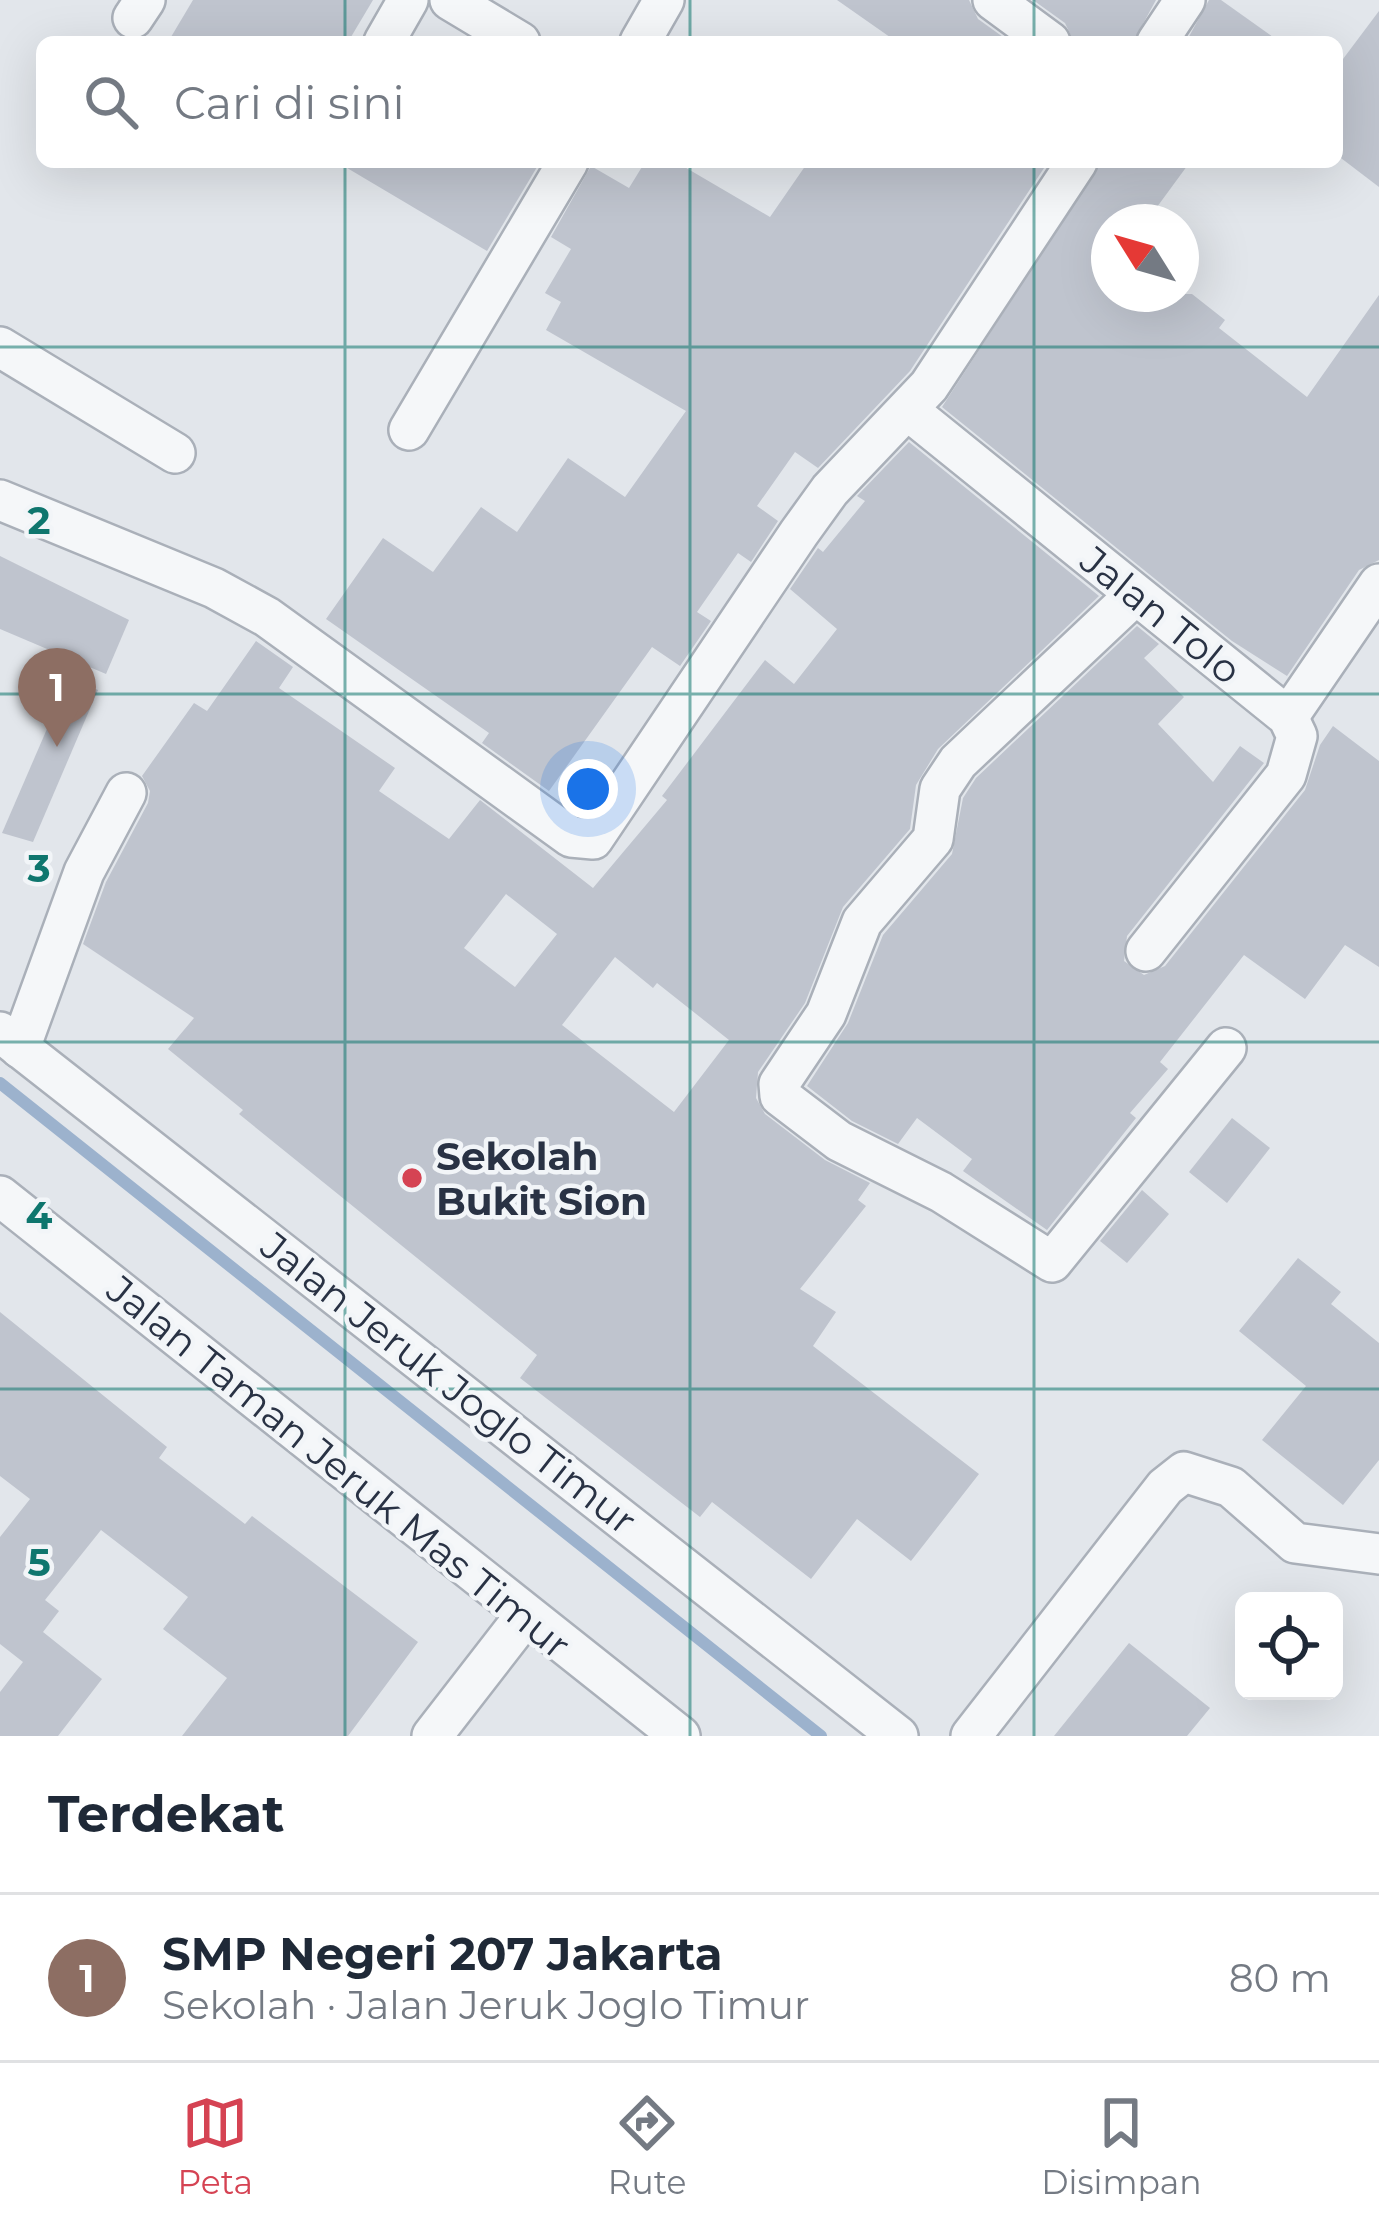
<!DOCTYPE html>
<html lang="id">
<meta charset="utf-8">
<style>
:root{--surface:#fff;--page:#f2f2f3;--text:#1f2937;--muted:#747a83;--line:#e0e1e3;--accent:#d54353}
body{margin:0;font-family:Montserrat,sans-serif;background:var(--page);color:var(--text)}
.controls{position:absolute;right:36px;bottom:36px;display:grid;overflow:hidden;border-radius:18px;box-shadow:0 12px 48px #0002}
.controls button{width:108px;height:108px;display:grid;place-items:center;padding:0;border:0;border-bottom:3px solid var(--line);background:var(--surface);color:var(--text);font:60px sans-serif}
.compass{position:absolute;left:1091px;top:204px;width:108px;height:108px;border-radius:50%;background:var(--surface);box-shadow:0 12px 48px #0002;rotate:307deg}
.you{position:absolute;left:588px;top:789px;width:42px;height:42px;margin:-30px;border:9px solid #fff;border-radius:50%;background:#1a73e8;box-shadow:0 0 0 18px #1a73e833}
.badge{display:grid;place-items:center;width:78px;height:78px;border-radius:50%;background:var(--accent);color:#fff;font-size:39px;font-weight:700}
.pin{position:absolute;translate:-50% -99px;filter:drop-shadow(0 3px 6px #0008)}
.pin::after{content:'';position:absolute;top:63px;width:42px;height:36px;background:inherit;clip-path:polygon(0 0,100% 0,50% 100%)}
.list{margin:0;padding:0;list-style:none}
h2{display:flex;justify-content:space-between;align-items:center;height:156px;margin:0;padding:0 48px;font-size:51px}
h2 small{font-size:39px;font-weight:400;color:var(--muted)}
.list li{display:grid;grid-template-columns:78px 1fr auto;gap:36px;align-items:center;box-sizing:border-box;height:168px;padding:0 48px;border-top:3px solid var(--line)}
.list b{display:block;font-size:45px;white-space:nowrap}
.list p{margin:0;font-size:39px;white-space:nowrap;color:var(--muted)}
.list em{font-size:39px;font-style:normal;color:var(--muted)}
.icon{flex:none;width:66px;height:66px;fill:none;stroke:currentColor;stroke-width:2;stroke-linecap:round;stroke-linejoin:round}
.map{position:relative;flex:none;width:1379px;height:1736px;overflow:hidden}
.search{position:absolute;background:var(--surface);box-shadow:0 12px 48px #0002;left:36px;right:36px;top:36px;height:132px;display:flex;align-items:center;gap:30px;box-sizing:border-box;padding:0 42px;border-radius:18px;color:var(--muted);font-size:45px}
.sheet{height:324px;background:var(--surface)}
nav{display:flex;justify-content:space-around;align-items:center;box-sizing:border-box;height:168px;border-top:3px solid var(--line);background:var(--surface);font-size:33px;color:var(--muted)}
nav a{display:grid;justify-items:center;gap:6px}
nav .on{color:var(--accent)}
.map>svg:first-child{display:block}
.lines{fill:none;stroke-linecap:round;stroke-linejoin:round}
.stream{stroke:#9cb2cd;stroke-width:12}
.building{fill:#bfc4ce;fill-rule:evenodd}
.street-casing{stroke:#aab0b9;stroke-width:44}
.street{stroke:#f5f7f9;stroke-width:39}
.grid{fill:none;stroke:#0f766e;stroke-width:3;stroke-opacity:0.55}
.poi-dot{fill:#d54353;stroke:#f2f5f8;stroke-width:4.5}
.labels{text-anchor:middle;stroke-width:9;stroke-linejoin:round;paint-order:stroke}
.street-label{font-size:39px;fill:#293244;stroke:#f2f5f8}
.poi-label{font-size:39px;font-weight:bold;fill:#293244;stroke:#f2f5f8;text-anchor:start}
.grid-label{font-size:39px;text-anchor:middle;font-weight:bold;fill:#0f766e;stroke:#f2f5f8;stroke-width:9;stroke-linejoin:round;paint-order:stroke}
</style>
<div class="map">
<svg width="1379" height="1736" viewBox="0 0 1379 1736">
<rect width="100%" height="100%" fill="#e2e6eb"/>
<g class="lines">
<path class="stream" d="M0,1083L821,1736"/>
</g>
<g class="building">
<path d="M193,0H373L348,42H168Z"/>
<path d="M837,0H969L978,19L1010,42H897Z"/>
<path d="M1033,0H1156L1133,42H1074L1065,23Z"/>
<path d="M1209,0H1221L1280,42H1186Z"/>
<path d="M1379,11V187L1337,155V67Z"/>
<path d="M337,162H540L487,251Z"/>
<path d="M645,162H676L770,217L808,162H1048L910,371L818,468L795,452L757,506L778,521L751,562L738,553L697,612L711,621L680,666L652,647L549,791L482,743L489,733L326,619L383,538L433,572L481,507L517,532L568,458L625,497L686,411L546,330L561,302L545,293L571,249L551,237L591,166L629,188Z"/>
<path d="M1101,162H1190L1146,222H1109V294H1192L1225,320L1219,328L1307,397L1379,295V560L1359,570L1287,676L1232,641L942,407Z"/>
<path d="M909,442L1099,596L938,749L916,785L910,829L843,907L805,1003L758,1072L756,1098L765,1114L825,1160L870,1183L858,1200L866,1206L800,1289L836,1312L813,1346L979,1474L911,1561L857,1519L811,1579L712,1502L700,1517L520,1378L537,1355L239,1114L243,1110L168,1049L194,1018L83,944L106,882L148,803L150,791L142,776L194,703L207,711L256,641L293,667L279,688L395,768L379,791L449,839L480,800L593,888L667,800L662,796L765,660L794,684L837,629L790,589L818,548L823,552L865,501L857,496ZM506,894L557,934L515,987L464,948ZM615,957L653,988L657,983L729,1040L674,1112L562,1025Z"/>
<path d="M0,556L129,620L106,674L0,629Z"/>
<path d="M1137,626L1159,644L1144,658L1184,697L1158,724L1213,782L1240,746L1264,763L1127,936L1124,961L1144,975L1165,966L1305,790L1320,745L1333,726L1379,761V967L1345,945L1305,999L1244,955L1160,1062L1168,1069L1130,1113L1136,1118L1047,1230L963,1171L972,1159L917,1118L898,1144L852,1121L807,1086L848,1023L883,935L952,854L963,798L976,778Z"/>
<path d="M69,678L98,690L33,842L2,833Z"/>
<path d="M1232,1118L1270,1148L1227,1203L1189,1172Z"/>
<path d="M1142,1190L1169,1214L1127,1263L1100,1241Z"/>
<path d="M1298,1258L1341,1292L1331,1304L1379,1343V1460L1343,1505L1262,1440L1306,1386L1239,1331Z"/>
<path d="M0,1312L167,1447L159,1458L245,1524L252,1516L418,1642L348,1736H182L227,1678L163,1629L188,1597L101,1530L45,1600L59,1611L43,1632L102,1679L58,1736H0V1692L23,1662L0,1644V1537L30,1499L0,1476Z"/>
<path d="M1129,1643L1210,1708L1187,1736H1054Z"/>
</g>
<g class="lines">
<g class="street-casing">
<g id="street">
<path d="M450,0L520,42"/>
<path d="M993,0L1050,42"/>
<path d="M133,18L145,0"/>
<path d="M384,42L408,0"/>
<path d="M640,42L664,0"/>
<path d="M1157,42L1185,0"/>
<path d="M0,347L175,453"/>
<path d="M909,411L1288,717L1297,736L1286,775L1146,951"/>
<path d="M409,430L568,162"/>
<path d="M0,500L214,588L267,617L571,837L593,839L799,533L830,490L929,386L1077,162"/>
<path d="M1135,595L958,762L940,789L933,839L862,922L826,1014L779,1084L780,1096L839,1141L941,1192L1052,1262L1226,1048"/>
<path d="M1288,717L1379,584"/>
<path d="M0,1032L898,1736"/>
<path d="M20,1048L84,872L126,793"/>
<path d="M0,1196L680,1736"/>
<path d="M432,1736L525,1616"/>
<path d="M971,1736L1165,1487L1184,1472L1231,1487L1295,1543L1379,1554"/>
</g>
</g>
<use href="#street" class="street"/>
</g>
<path class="grid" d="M345,0V42M690,0V42M1034,0V42M345,162V1736M690,162V1736M1034,162V1736M0,347H1379M0,694H1379M0,1042H1379M0,1389H1379"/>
<circle class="poi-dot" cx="412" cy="1178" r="12"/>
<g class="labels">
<g class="street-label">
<text transform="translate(1161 615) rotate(39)" y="14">Jalan Tolo</text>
<text transform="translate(449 1383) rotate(38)" y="14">Jalan Jeruk Joglo Timur</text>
<text transform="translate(339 1467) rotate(39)" y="14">Jalan Taman Jeruk Mas Timur</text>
</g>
<g class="poi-label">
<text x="436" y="1170">Sekolah<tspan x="436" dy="45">Bukit Sion</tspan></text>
</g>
</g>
<g class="grid-label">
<text x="39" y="534">2</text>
<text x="39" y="882">3</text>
<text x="39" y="1229">4</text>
<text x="39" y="1576">5</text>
</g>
</svg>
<div class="controls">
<button><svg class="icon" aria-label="locate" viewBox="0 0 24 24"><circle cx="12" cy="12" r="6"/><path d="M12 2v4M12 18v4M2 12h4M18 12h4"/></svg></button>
</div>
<svg class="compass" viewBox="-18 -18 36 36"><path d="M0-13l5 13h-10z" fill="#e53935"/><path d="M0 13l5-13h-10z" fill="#747a83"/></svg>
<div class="you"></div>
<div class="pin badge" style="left:57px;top:747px;background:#8d6e63">1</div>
<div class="search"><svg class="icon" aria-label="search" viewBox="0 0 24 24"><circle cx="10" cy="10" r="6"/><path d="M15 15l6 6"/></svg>Cari di sini</div>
</div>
<section class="sheet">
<h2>Terdekat<small></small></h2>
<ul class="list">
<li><span class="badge" style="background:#8d6e63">1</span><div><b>SMP Negeri 207 Jakarta</b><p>Sekolah · Jalan Jeruk Joglo Timur</p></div><em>80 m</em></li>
</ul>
</section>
<nav>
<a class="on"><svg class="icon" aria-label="map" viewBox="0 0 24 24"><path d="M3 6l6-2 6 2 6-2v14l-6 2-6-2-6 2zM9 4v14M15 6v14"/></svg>Peta</a>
<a><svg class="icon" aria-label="directions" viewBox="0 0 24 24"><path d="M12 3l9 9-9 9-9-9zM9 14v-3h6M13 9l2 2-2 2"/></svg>Rute</a>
<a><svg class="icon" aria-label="saved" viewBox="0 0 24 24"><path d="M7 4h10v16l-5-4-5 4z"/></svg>Disimpan</a>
</nav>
